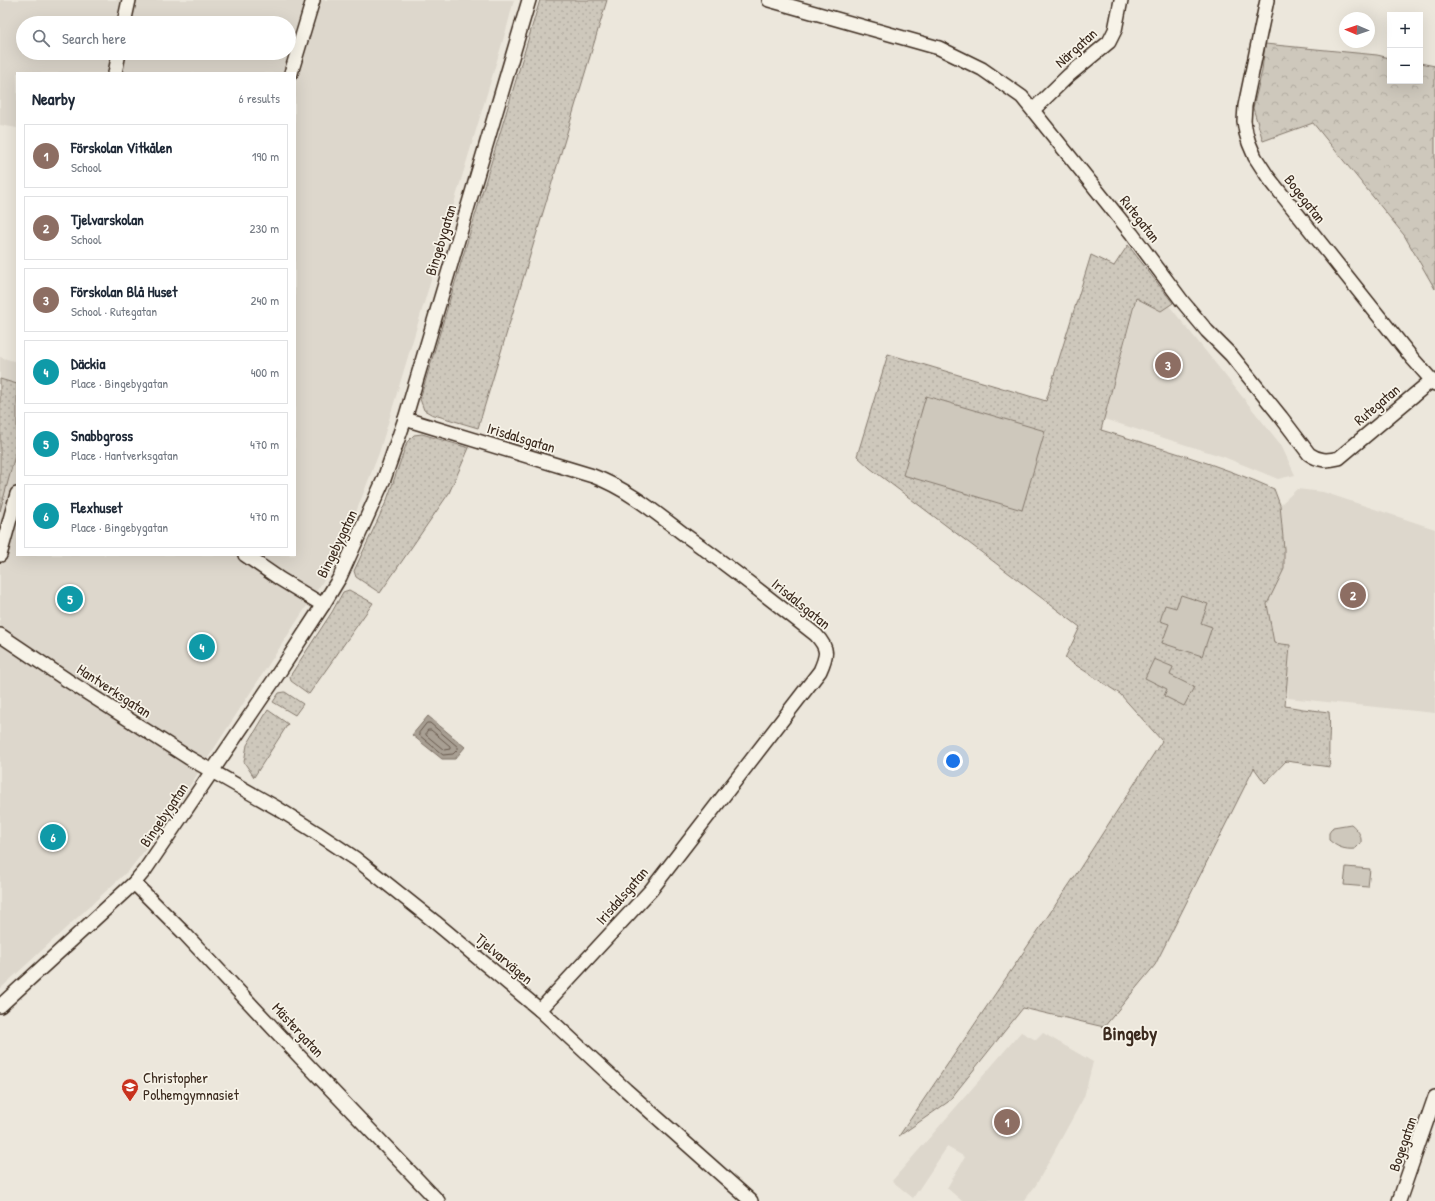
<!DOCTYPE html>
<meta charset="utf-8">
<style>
:root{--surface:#fff;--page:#f6f6f7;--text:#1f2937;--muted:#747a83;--line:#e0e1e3;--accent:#7c3aed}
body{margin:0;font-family:"Patrick Hand",sans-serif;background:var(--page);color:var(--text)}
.controls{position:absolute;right:12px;top:12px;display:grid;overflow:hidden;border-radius:0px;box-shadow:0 4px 16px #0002}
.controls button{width:36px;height:36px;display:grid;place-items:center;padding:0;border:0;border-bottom:1px solid var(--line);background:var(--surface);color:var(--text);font:20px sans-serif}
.compass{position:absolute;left:1339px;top:12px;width:36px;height:36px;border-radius:50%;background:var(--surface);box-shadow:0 4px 16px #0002;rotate:272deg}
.you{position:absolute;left:953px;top:761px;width:14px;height:14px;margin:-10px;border:3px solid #fff;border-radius:50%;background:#1a73e8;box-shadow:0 0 0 6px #1a73e833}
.badge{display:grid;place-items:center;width:26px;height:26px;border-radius:50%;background:var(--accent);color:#fff;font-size:13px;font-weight:700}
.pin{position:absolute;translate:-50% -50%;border:2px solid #fff;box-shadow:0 1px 4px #0006}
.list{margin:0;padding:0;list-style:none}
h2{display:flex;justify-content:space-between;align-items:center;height:52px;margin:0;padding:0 16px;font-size:17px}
h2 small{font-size:13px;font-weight:400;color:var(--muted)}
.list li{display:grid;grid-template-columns:26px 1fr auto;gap:12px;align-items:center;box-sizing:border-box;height:64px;margin:0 8px 8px;padding:0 8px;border:1px solid var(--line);border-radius:0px}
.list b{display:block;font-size:15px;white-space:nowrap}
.list p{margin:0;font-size:13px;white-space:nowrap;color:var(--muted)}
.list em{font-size:13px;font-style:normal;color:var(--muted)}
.icon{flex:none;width:22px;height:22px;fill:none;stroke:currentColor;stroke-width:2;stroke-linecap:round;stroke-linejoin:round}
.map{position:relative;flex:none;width:1435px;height:1201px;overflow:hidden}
.search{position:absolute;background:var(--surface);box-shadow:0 4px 16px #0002;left:16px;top:16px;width:280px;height:44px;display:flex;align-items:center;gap:10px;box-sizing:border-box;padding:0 14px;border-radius:22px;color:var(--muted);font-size:15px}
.panel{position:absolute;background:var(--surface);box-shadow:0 4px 16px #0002;left:16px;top:72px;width:280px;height:484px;border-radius:0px}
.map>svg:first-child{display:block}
.built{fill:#ddd7cc;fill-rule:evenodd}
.grass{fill:url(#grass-dots);stroke:#84796d}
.forest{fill:url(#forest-crowns);stroke:#84796d}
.park{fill:#cec8bc;stroke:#84796d}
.water{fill:#a89f93;stroke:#7c7064}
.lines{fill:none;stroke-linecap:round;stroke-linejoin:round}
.shore{stroke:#67594d;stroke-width:1}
.minor-casing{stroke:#3b2a1e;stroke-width:16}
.minor{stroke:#f7f3e8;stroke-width:13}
.labels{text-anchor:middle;stroke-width:3.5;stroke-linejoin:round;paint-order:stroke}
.street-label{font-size:15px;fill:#3b2a1e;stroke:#f7f3e8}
.poi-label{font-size:15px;fill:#3b2a1e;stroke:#f7f3e8;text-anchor:start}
.district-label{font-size:19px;font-weight:bold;fill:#3b2a1e;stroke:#f7f3e8}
</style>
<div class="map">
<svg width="1435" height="1201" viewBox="0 0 1435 1201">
<defs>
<pattern id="grass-dots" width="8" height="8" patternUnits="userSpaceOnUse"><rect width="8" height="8" fill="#cec8bc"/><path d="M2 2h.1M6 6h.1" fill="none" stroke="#b2aca1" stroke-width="1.8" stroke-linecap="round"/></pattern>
<pattern id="forest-crowns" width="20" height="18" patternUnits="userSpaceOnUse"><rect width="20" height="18" fill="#cec8bc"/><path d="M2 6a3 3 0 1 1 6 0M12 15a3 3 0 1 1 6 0" fill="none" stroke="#b2aca1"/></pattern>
</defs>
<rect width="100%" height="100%" fill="#ece7dc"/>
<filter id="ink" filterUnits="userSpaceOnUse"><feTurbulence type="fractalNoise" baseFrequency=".025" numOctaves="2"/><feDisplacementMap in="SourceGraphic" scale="8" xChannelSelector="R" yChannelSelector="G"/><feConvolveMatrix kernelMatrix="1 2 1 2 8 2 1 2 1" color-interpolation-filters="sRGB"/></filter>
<g filter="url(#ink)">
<g class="built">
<path d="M0,0H514L507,27L379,453L351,525L325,578L163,827L130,869L0,989V357L17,362V555H295V73H17V128L0,125ZM23,23H289V53H23Z"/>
<path d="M1137,298L1160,311L1169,306L1171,308L1281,445L1295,475L1278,479L1224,457L1104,419Z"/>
<path d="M1297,489L1323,492L1435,529V713L1288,698L1287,684L1290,645L1274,643L1267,604L1284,569V549L1280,505Z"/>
<path d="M1021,1032L1036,1040L1043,1033L1093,1062L1084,1097L1036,1185L1024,1201H962L947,1188L965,1157L947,1147L913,1198L892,1181Z"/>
</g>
<g class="grass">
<path d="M540,0H607L478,428L431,414L424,410L420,399Z"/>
<path d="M1128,245L1173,303L1161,311L1136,298L1101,430C1160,448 1218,464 1274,489L1280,505L1284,549V569L1267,604L1274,643L1290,645L1285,706L1303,709L1329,712C1331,730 1327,748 1330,767L1286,761L1265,783L1254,768L1155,965L1104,1027L1023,1008L948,1102L899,1136L1073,879L1162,741L1120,694L1065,658L1080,627L870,468L857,456L888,354L1046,401L1091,255L1114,266Z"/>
<path d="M0,379L17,384V448L0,511Z"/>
<path d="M422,434L469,448L449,493L380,593L356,577L354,571L387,500L407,442L414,435Z"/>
<path d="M349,590L373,603L309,694L291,681L290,676L332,612L343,592Z"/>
<path d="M285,692L303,704L295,715L273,702L279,693Z"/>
<path d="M268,710L288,724L254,777L244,762L247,745Z"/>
</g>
<path class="forest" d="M1265,44L1377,55L1390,58V81H1420V63L1435,66V289L1404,235L1313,123L1263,141L1253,108L1262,71Z"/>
<g class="park">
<path d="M926,396L1045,431L1022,510L903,475Z"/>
<path d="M1181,595L1208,604L1201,623L1212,627L1202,656L1162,643L1169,624L1160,621L1165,605L1176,608Z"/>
<path d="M1154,659L1173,667L1170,675L1194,687L1184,706L1164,696L1167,689L1145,678Z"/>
<path d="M1351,824C1357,829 1362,835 1361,843L1355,849C1344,850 1337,847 1329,840V833L1333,827Z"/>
<path d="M1346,867L1370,869L1368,887L1344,885Z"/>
</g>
<path class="water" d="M428,716L465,747L455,759H442L412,735Z"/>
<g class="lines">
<g class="shore">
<path d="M427,723H430L458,747V749L453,754L443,755L419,735V733Z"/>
<path d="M428,730H431L450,746V749L444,750L426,735V733Z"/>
</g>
<g class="minor-casing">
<g id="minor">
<path d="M769,0L939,48L982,69L1022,97L1132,234L1182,301L1207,331L1231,355L1281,417L1309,454C1319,461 1327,461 1339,458L1432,380"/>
<path d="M1267,0L1245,106L1244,121L1246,133L1249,143L1255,157L1268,177L1412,358L1435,384"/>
<path d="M124,23L129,0"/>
<path d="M115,73L119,53"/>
<path d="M291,73L313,0"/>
<path d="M1033,110L1069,75L1109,42L1115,30L1121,0"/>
<path d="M405,419L593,476C628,489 656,513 685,535C730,567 773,601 816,635C829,649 827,655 820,671L651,890L540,1010"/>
<path d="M0,555L17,494"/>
<path d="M245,555L280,579L323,605"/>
<path d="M0,635L67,680L189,758L277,808L317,833L356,859L435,922L540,1010L626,1090L751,1201"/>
<path d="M134,883L185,934L300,1057L438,1201"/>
<path d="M0,1006L134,883L145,870L274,680L323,605L340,577L384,479L405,419L529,0"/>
<path d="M1399,1201L1435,1097"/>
</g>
</g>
<use href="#minor" class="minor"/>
</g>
</g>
<defs>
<g id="school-pin" transform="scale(0.9)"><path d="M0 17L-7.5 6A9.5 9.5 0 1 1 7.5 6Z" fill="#c8321e" stroke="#f7f3e8"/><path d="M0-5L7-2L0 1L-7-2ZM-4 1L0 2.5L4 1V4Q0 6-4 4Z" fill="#fff"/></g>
</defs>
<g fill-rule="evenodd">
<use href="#school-pin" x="130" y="1087"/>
</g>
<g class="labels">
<g class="street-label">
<text transform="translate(1076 48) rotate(-42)" y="5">Närgatan</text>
<text transform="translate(1305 199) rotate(52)" y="5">Bogegatan</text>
<text transform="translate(1140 219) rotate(52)" y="5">Rutegatan</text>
<text transform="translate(441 240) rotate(-73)" y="5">Bingebygatan</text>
<text transform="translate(1377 405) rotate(-40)" y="5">Rutegatan</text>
<text transform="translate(521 438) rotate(17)" y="5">Irisdalsgatan</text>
<text transform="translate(337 544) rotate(-64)" y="5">Bingebygatan</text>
<text transform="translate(801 604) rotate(39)" y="5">Irisdalsgatan</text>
<text transform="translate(114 691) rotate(33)" y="5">Hantverksgatan</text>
<text transform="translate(164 815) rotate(-56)" y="5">Bingebygatan</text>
<text transform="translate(622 896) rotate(-49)" y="5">Irisdalsgatan</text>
<text transform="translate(504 959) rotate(40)" y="5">Tjelvarvägen</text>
<text transform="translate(298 1030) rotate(47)" y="5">Mästergatan</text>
<text transform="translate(1403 1144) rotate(-71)" y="5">Bogegatan</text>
</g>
<g class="poi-label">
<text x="143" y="1083">Christopher<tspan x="143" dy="17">Polhemgymnasiet</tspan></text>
</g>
<g class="district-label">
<text x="1130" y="1040">Bingeby</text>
</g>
</g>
</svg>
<div class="controls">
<button>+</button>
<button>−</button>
</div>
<svg class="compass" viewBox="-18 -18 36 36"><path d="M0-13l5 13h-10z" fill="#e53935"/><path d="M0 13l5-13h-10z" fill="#747a83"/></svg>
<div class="you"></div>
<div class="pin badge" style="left:1007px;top:1122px;background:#8d6e63">1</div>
<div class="pin badge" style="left:1353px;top:595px;background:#8d6e63">2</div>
<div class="pin badge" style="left:1168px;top:365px;background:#8d6e63">3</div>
<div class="pin badge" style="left:202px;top:647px;background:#0f9aa8">4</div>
<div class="pin badge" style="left:70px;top:599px;background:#0f9aa8">5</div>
<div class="pin badge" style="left:53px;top:837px;background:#0f9aa8">6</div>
<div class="search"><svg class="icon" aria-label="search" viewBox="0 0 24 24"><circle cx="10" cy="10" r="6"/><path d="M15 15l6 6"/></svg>Search here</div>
<section class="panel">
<h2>Nearby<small>6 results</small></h2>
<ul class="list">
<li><span class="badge" style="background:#8d6e63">1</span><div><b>Förskolan Vitkålen</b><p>School</p></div><em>190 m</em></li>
<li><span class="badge" style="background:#8d6e63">2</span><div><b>Tjelvarskolan</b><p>School</p></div><em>230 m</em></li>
<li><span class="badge" style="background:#8d6e63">3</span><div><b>Förskolan Blå Huset</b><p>School · Rutegatan</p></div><em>240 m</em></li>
<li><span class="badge" style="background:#0f9aa8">4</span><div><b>Däckia</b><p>Place · Bingebygatan</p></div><em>400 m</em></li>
<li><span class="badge" style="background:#0f9aa8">5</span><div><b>Snabbgross</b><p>Place · Hantverksgatan</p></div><em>470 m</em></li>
<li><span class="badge" style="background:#0f9aa8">6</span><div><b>Flexhuset</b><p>Place · Bingebygatan</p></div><em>470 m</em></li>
</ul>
</section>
</div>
